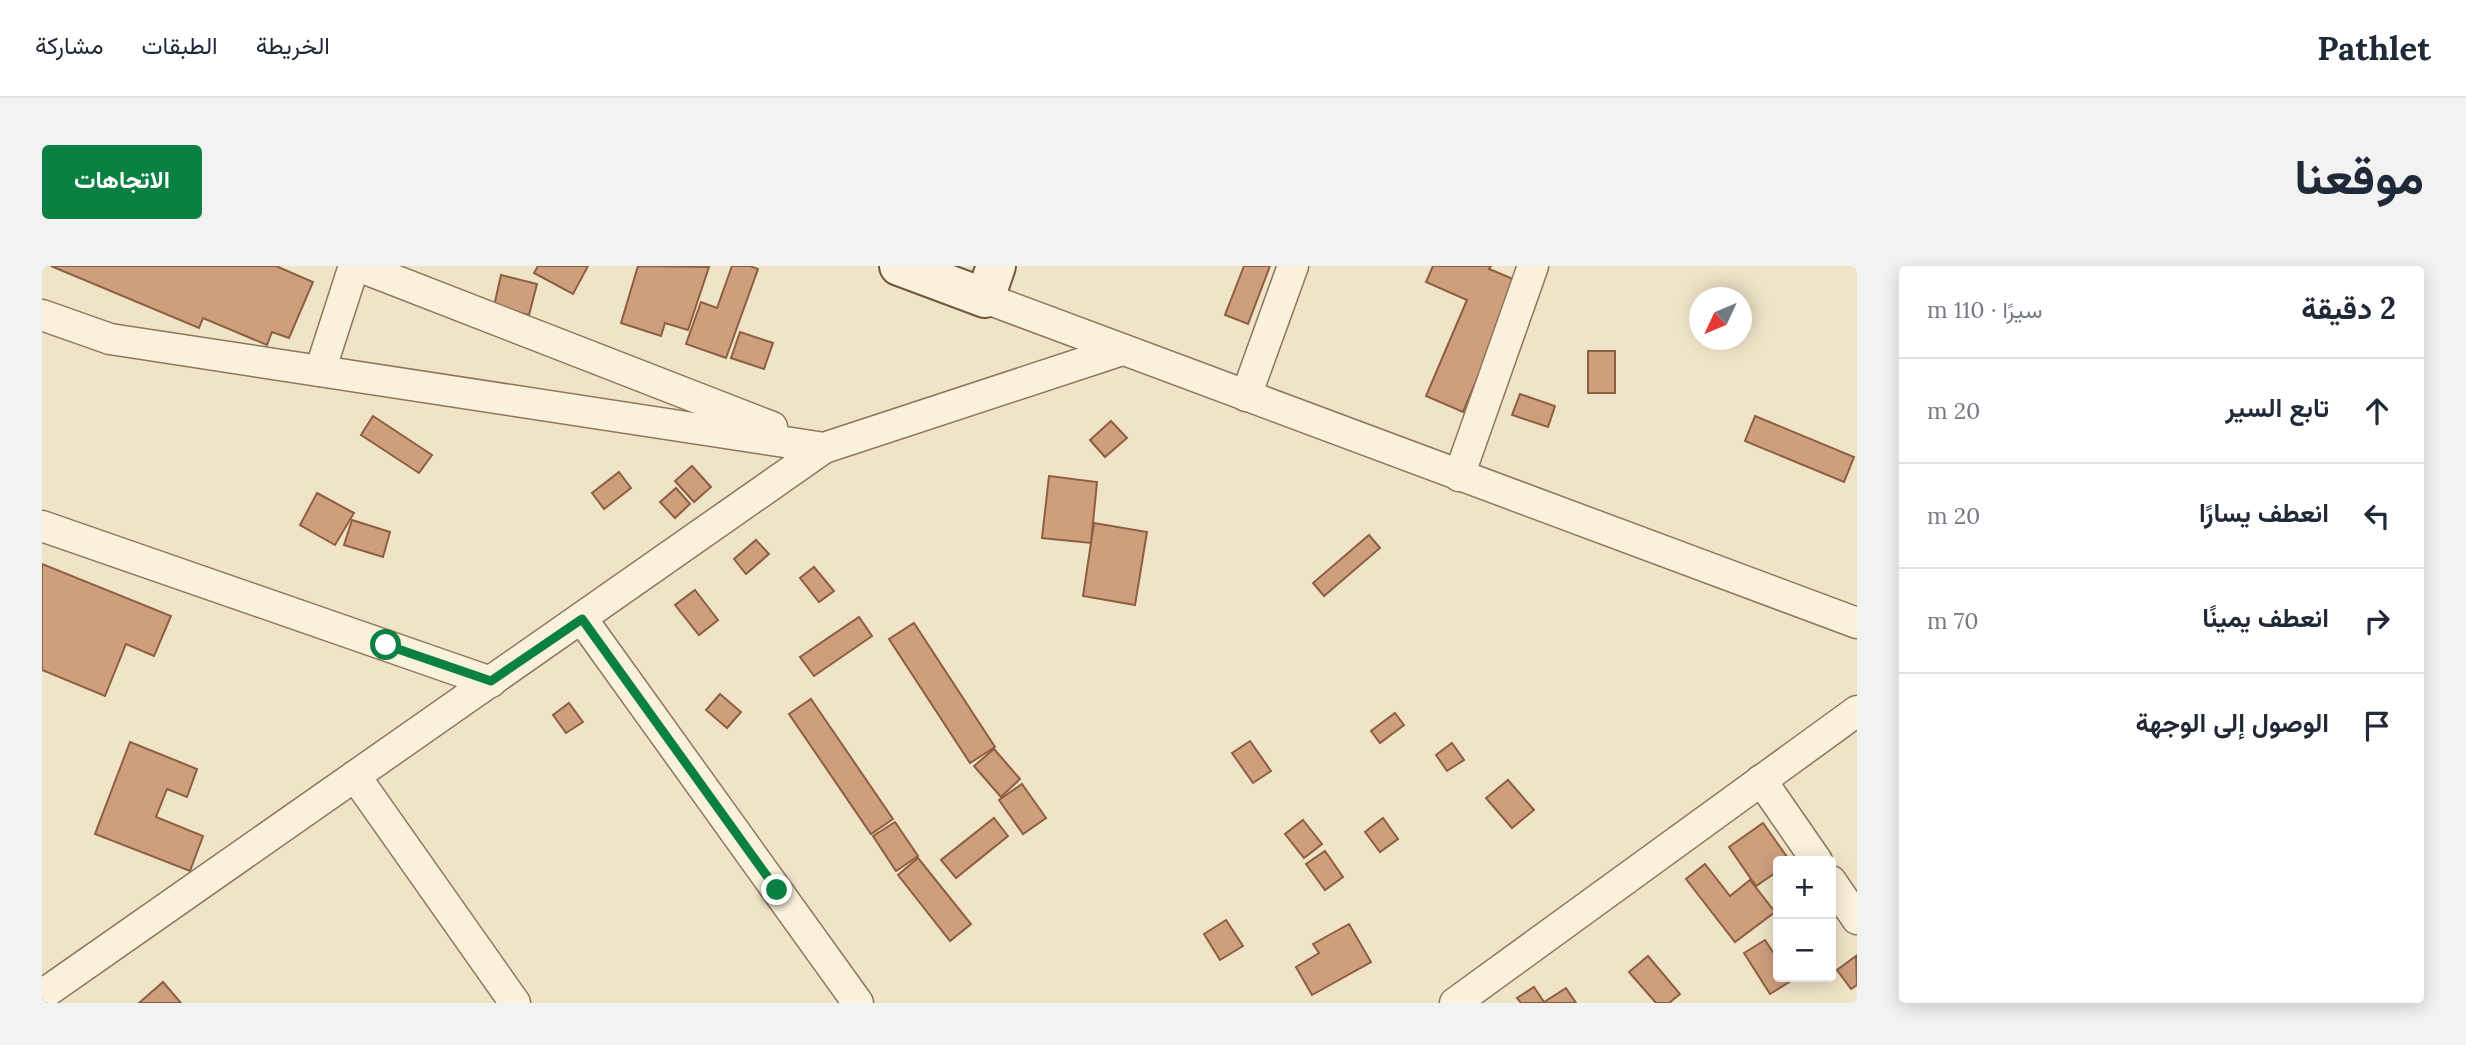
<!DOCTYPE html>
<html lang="ar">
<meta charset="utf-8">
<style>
:root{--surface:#fff;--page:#f2f2f3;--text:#1f2937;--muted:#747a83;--line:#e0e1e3;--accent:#0b8043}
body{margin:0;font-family:Lora,Vazirmatn,serif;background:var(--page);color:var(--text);direction:rtl}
.controls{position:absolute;right:21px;bottom:21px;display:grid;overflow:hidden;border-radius:7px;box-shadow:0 4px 18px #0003}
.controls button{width:63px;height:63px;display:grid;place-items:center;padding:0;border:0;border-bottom:2px solid var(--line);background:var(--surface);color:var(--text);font:35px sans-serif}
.compass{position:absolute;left:1647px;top:21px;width:63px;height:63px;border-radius:50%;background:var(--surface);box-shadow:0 4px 18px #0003;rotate:226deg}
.stop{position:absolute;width:21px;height:21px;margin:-16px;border:5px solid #0b8043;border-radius:50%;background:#fff}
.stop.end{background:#0b8043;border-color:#fff;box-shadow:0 2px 7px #0008}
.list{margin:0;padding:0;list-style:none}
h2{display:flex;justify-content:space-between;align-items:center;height:91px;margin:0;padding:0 28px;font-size:30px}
h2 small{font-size:23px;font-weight:400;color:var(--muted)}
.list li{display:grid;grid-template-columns:46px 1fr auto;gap:21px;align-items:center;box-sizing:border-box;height:105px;padding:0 28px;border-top:2px solid var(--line)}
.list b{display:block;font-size:26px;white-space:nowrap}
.list em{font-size:23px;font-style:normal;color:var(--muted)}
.icon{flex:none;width:38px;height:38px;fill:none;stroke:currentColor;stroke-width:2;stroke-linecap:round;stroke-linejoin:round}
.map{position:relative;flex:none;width:1815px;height:737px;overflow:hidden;direction:ltr;border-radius:7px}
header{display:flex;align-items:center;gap:42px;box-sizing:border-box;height:98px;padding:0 35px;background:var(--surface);border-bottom:2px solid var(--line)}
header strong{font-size:33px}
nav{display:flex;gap:38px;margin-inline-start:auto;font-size:24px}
.intro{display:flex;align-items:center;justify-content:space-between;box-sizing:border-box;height:168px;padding:0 42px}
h1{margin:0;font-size:49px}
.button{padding:18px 32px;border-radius:7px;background:var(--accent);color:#fff;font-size:24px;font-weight:700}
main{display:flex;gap:42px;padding:0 42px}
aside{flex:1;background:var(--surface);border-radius:7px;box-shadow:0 4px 18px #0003}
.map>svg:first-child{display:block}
.building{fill:#cf9f7d;stroke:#8d5f41;stroke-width:2}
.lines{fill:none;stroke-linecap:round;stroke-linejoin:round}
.street-casing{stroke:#8d765c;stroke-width:33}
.secondary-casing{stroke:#6f573f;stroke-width:42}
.street{stroke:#faf1dc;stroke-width:30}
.secondary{stroke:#faf1dc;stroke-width:38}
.route{stroke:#0b8043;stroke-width:9}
</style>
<header>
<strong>Pathlet</strong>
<nav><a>الخريطة</a><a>الطبقات</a><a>مشاركة</a></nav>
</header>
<div class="intro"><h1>موقعنا</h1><a class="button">الاتجاهات</a></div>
<main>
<aside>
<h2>2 دقيقة<small>سيرًا · 110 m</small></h2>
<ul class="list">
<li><svg class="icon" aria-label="ahead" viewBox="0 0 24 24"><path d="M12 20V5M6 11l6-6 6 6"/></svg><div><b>تابع السير</b></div><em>20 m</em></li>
<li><svg class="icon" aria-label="left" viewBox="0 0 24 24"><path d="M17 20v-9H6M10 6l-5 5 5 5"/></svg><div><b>انعطف يسارًا</b></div><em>20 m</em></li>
<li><svg class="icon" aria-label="right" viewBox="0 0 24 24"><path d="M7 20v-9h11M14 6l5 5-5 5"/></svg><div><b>انعطف يمينًا</b></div><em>70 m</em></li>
<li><svg class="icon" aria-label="arrive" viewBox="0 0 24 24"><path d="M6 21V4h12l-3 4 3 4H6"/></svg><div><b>الوصول إلى الوجهة</b></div></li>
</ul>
</aside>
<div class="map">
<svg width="1815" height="737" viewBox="0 0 1815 737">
<rect width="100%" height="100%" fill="#f0e4c8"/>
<g class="building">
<path d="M9,0H234L271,16L247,72L230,66L225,79L161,52L157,62Z"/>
<path d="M496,0H546L531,28L492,7Z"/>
<path d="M596,0L667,1L646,64L623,57L619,70L579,57Z"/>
<path d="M690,0H708L716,3L684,92L644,78L659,36L675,42Z"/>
<path d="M1202,0H1228L1206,58L1183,49Z"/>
<path d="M1391,0H1449L1447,3L1476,15L1421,146L1384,130L1425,34L1384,16Z"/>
<path d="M459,9L495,18L487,49L452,40Z"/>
<path d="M698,66L731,77L722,103L689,92Z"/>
<rect x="1546" y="85" width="27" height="42"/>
<path d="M1478,128L1513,140L1506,161L1470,149Z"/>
<path d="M331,150L390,189L377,207L319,169Z"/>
<path d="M1713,150L1812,191L1802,216L1703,175Z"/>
<path d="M1069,155L1085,172L1063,191L1048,174Z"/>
<path d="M650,200L669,221L652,236L633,215Z"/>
<path d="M577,206L589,222L562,243L550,227Z"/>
<path d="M1007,210L1055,216L1049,277L1000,272Z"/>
<path d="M634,222L648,238L633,252L618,236Z"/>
<path d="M275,227L312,247L293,279L258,259Z"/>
<path d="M310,254L348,266L341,291L302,279Z"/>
<path d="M1052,257L1105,266L1093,339L1041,330Z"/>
<path d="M1327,269L1338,282L1282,330L1271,317Z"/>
<path d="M714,274L727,288L704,308L692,293Z"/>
<path d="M0,298L129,350L112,390L84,378L63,430L0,404Z"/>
<path d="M772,301L792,325L777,336L758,312Z"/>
<path d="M653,324L676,354L657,369L633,339Z"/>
<path d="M817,351L830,370L772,410L758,391Z"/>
<path d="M872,357L953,481L928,497L847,373Z"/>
<path d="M678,428L699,446L685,462L664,444Z"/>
<path d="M769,433L851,553L829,568L747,448Z"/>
<path d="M527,437L541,456L524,467L511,449Z"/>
<path d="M1353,447L1362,459L1338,477L1329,465Z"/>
<path d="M1208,475L1229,505L1211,517L1190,487Z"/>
<path d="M88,476L155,503L145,531L125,523L114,551L161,570L148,605L53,568Z"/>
<path d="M1410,477L1422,494L1405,505L1394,489Z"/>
<path d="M952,483L978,513L959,531L932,500Z"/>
<path d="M1466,514L1492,544L1470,562L1444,532Z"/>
<path d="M980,518L1004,552L981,568L957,534Z"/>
<path d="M952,552L966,570L914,612L899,594Z"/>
<path d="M1341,552L1356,573L1338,586L1323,566Z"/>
<path d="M1261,554L1280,578L1262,592L1243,568Z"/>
<path d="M853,556L876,590L854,605L831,570Z"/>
<path d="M1721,557L1748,595H1736V605L1714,620L1687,581Z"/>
<path d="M1283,585L1301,611L1283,624L1264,598Z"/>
<path d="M876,592L929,658L908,675L856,609Z"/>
<path d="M1663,598L1688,630L1708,614L1733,646L1693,676L1644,613Z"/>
<path d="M1184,654L1201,680L1178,694L1162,668Z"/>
<path d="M1307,658L1329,696L1270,729L1254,701L1277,687L1271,678Z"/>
<path d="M1723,674L1736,694V711H1747L1749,715L1728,728L1702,687Z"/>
<path d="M1606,690L1638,728L1627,737H1614L1587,706Z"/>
<path d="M1814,690L1815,719L1809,723L1795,704Z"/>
<path d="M121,716L139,737H97Z"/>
<path d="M1492,721L1502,736L1524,722L1534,737H1479L1475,732Z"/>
</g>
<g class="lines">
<g class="street-casing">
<g id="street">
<path d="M316,0L730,161"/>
<path d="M943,32L1815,357"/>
<path d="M0,49L68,73L782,182L1080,84"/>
<path d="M278,105L312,0"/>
<path d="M1204,130L1251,0"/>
<path d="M1417,210L1491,0"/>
<path d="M0,260L449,416"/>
<path d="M540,353L816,737"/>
<path d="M313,510L473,737"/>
<path d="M1719,514L1775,595"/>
<path d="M1789,615L1815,653"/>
<path d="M0,729L782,182"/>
<path d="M1413,737L1815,445"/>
</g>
</g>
<g class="secondary-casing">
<path id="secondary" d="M857,0L943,32L954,0"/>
</g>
<use href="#street" class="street"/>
<use href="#secondary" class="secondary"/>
</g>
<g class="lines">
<path class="route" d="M344,379L449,415L540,353L735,624"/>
</g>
</svg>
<div class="controls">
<button>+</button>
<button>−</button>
</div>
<svg class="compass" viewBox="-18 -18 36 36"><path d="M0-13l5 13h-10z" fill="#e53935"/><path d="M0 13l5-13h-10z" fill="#747a83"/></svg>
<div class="stop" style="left:344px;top:379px"></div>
<div class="stop end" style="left:735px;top:624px"></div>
</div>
</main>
